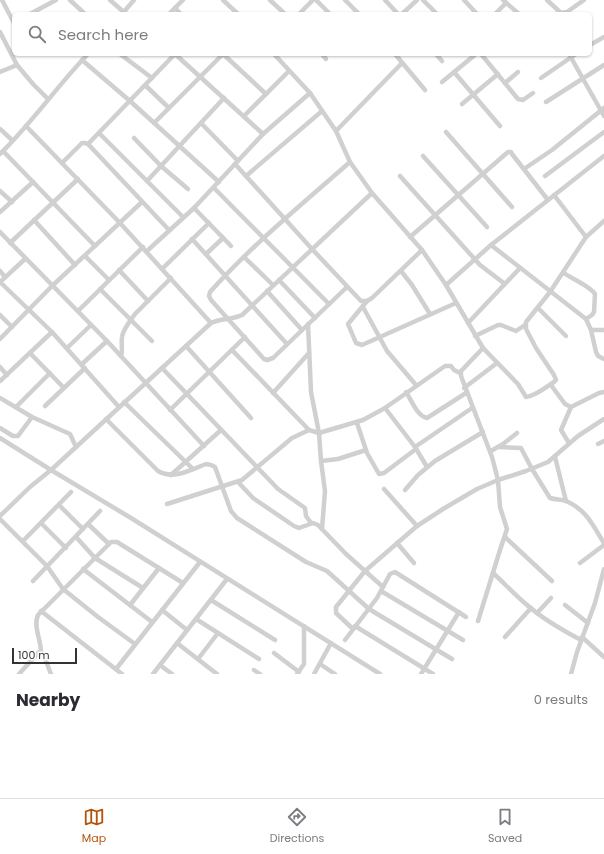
<!DOCTYPE html>
<style>
:root{--surface:#fff;--page:#f2f2f3;--text:#2b2b33;--muted:#7c7c81;--line:#e1e1e2;--accent:#b45309}
body{margin:0;font-family:Poppins,sans-serif;background:var(--page);color:var(--text)}
.scale{position:absolute;left:12px;bottom:10px;width:65px;box-sizing:border-box;padding-left:4px;border:2px solid #333;border-top:0;font-size:11px;line-height:14px;white-space:nowrap;color:#333;-webkit-text-stroke:3px #fff;paint-order:stroke}
.list{margin:0;padding:0;list-style:none}
h2{display:flex;justify-content:space-between;align-items:center;height:52px;margin:0;padding:0 16px;font-size:17px}
h2 small{font-size:13px;font-weight:400;color:var(--muted)}
.icon{flex:none;width:22px;height:22px;fill:none;stroke:currentColor;stroke-width:2;stroke-linecap:round;stroke-linejoin:round}
.map{position:relative;flex:none;width:604px;height:674px;overflow:hidden}
.search{position:absolute;background:var(--surface);box-shadow:0 1px 3px #0004;left:12px;right:12px;top:12px;height:44px;display:flex;align-items:center;gap:10px;box-sizing:border-box;padding:0 14px;border-radius:6px;color:var(--muted);font-size:15px}
.sheet{height:124px;background:var(--surface)}
nav{display:flex;justify-content:space-around;align-items:center;box-sizing:border-box;height:56px;border-top:1px solid var(--line);background:var(--surface);font-size:11px;color:var(--muted)}
nav a{display:grid;justify-items:center;gap:2px}
nav .on{color:var(--accent)}
.map>svg:first-child{display:block}
.lines{fill:none;stroke-linecap:round;stroke-linejoin:round}
.street{stroke:#d0d0d0;stroke-width:4.5}
</style>
<div class="map">
<svg width="604" height="674" viewBox="0 0 604 674">
<rect width="100%" height="100%" fill="#fff"/>
<g class="lines">
<g class="street">
<path d="M2,0L14,23"/>
<path d="M70,0L85,14"/>
<path d="M110,0L126,14"/>
<path d="M223,0L238,14"/>
<path d="M270,0L285,14"/>
<path d="M316,0L330,14"/>
<path d="M345,0L359,14"/>
<path d="M385,0L398,14"/>
<path d="M423,0L437,14"/>
<path d="M464,0L477,14"/>
<path d="M503,0L519,14"/>
<path d="M547,0L561,13L567,12L584,0"/>
<path d="M175,8L181,14"/>
<path d="M30,14L56,0"/>
<path d="M122,14L134,0"/>
<path d="M169,14L183,0"/>
<path d="M299,14L313,0"/>
<path d="M402,14L417,0"/>
<path d="M495,14L506,3"/>
<path d="M0,32L17,65L33,84L48,99"/>
<path d="M590,45L604,37"/>
<path d="M120,54L152,78"/>
<path d="M175,54L263,134"/>
<path d="M223,54L266,94"/>
<path d="M274,54L310,93L336,131L350,162L372,193L422,250L446,285L483,348L518,384L526,397C536,396 546,387 554,382L556,380L554,375L536,348L526,329V322L550,292L586,237L604,221"/>
<path d="M322,54L326,59"/>
<path d="M395,54L425,90"/>
<path d="M436,54L442,61"/>
<path d="M481,54L518,99L523,100L533,93"/>
<path d="M569,54L604,116"/>
<path d="M82,60L130,101L219,182"/>
<path d="M0,72L17,65"/>
<path d="M454,72L500,126"/>
<path d="M541,78L576,54"/>
<path d="M442,82L476,54"/>
<path d="M505,83L518,72"/>
<path d="M146,86L169,108"/>
<path d="M546,102L604,65"/>
<path d="M462,104L498,74"/>
<path d="M244,116L289,71"/>
<path d="M154,123L223,54"/>
<path d="M201,123L238,161"/>
<path d="M26,126L120,223L211,323"/>
<path d="M0,129L12,140"/>
<path d="M336,131L402,63"/>
<path d="M446,132L512,207"/>
<path d="M99,133L183,217"/>
<path d="M134,138L161,166L188,189"/>
<path d="M88,144L175,54"/>
<path d="M3,151L95,246"/>
<path d="M0,154C32,123 57,86 88,54"/>
<path d="M423,156L487,227"/>
<path d="M62,163L82,143H85L88,144L169,230"/>
<path d="M235,164L312,249L361,301H367L372,298L422,250"/>
<path d="M524,169L552,150L604,108"/>
<path d="M246,176L322,111"/>
<path d="M400,176L480,265L505,284"/>
<path d="M545,176L604,132"/>
<path d="M147,181L224,98"/>
<path d="M214,188L329,304"/>
<path d="M0,191L12,202"/>
<path d="M554,195L586,237"/>
<path d="M194,208L231,246"/>
<path d="M0,212L33,182"/>
<path d="M34,220L75,265"/>
<path d="M0,232L107,341L204,446"/>
<path d="M410,237L508,152H511L512,154L548,200"/>
<path d="M192,239L287,344"/>
<path d="M10,243L78,179"/>
<path d="M491,245L586,319L591,330L596,352L598,356L604,359"/>
<path d="M147,251L194,208L263,134L310,93"/>
<path d="M206,254L223,238"/>
<path d="M85,256L109,280"/>
<path d="M244,257L273,285"/>
<path d="M162,269L209,223"/>
<path d="M119,270L148,301"/>
<path d="M0,271L5,277"/>
<path d="M401,271L412,285L430,314"/>
<path d="M564,273C572,279 590,286 595,294L594,312L592,315L586,319"/>
<path d="M279,280L315,318"/>
<path d="M0,282L52,332L119,407"/>
<path d="M0,282L25,259"/>
<path d="M446,285L491,245L604,156"/>
<path d="M347,287L273,358L267,360L264,359L211,300L209,296L210,292C252,245 302,204 350,162"/>
<path d="M100,289L152,341"/>
<path d="M267,291L302,330"/>
<path d="M367,301L348,324L356,343L362,345L456,303"/>
<path d="M363,307L387,351L416,385"/>
<path d="M538,308L566,336"/>
<path d="M78,311L143,247"/>
<path d="M0,315L12,327"/>
<path d="M468,323L520,268"/>
<path d="M308,324L311,392L319,433L321,461L325,491L322,529"/>
<path d="M591,330H604"/>
<path d="M475,336L498,325H501L516,331L525,325"/>
<path d="M0,339L52,286L142,202"/>
<path d="M186,346L251,418"/>
<path d="M67,348L91,325"/>
<path d="M232,350L309,430L319,433L363,420L385,408L445,366H451L454,370L460,373"/>
<path d="M30,353L63,387"/>
<path d="M121,356C123,350 121,343 122,337C123,329 131,320 135,314L171,278"/>
<path d="M82,364L107,341"/>
<path d="M0,367L7,375"/>
<path d="M162,368L278,489L305,508L306,516L311,523"/>
<path d="M0,381L52,332"/>
<path d="M551,385L565,404L571,407L599,393L604,392"/>
<path d="M464,388L497,363"/>
<path d="M406,392C412,401 417,416 427,418L466,393"/>
<path d="M273,393L309,353"/>
<path d="M0,398L32,417L70,434L76,447"/>
<path d="M124,402L193,469"/>
<path d="M45,406L85,368"/>
<path d="M16,407L50,373"/>
<path d="M385,408L415,447L427,467"/>
<path d="M170,410L245,337"/>
<path d="M106,419L158,471C174,480 190,470 206,464L211,465L215,467L231,511L237,518L306,562L327,571L369,609L452,659"/>
<path d="M357,423L367,453L379,474L384,473L416,449"/>
<path d="M0,428L13,436H18L32,417"/>
<path d="M0,438L51,470L131,518L380,674"/>
<path d="M569,443L561,430L571,407"/>
<path d="M598,444L604,441"/>
<path d="M415,447L472,408"/>
<path d="M499,447L521,448L532,469L550,498C556,500 561,499 566,501C587,510 593,526 604,543"/>
<path d="M491,451L503,444L517,433"/>
<path d="M555,457L566,501"/>
<path d="M321,461L338,459L366,450"/>
<path d="M171,475L221,430"/>
<path d="M238,482L253,498L294,526L299,528L313,523L318,525L346,554L383,587"/>
<path d="M384,489L417,526"/>
<path d="M405,490L418,475L435,461L483,432"/>
<path d="M167,504L242,480L292,438L309,430"/>
<path d="M59,505L83,529"/>
<path d="M0,516L30,487L51,470L211,323C221,318 232,320 242,315L372,193"/>
<path d="M0,519L47,566L63,589L98,617L135,644"/>
<path d="M41,523L66,548"/>
<path d="M88,524L109,544"/>
<path d="M76,537L95,558L143,588"/>
<path d="M505,537L552,581"/>
<path d="M23,541L71,492"/>
<path d="M397,543L414,563"/>
<path d="M580,563L604,545"/>
<path d="M83,569L152,622"/>
<path d="M493,573C504,583 515,595 527,605C543,619 562,630 581,640"/>
<path d="M33,581L100,511"/>
<path d="M381,591L463,640"/>
<path d="M211,600L275,640"/>
<path d="M130,605L159,568"/>
<path d="M565,605L588,623"/>
<path d="M162,610L187,630"/>
<path d="M41,611L122,674"/>
<path d="M537,613L551,598"/>
<path d="M196,619L259,659"/>
<path d="M478,621L500,550L507,529L500,507L498,480L492,457L461,376V371L463,369L483,348"/>
<path d="M355,626L433,674"/>
<path d="M353,629L336,613V607L365,571L417,526L443,509L477,489L498,480L526,471L548,462L578,436L604,419"/>
<path d="M505,637L531,608"/>
<path d="M582,637L604,657"/>
<path d="M345,640L377,598L390,574L395,572L466,617"/>
<path d="M177,643L217,674"/>
<path d="M41,652C41,640 33,626 38,615L111,542H117L183,583"/>
<path d="M274,653L299,672"/>
<path d="M198,659L218,633"/>
<path d="M320,664L335,674"/>
<path d="M160,665L172,674"/>
<path d="M116,669L200,562"/>
<path d="M254,670L260,674"/>
<path d="M19,674L39,652H41L44,656L51,674"/>
<path d="M153,674L227,579"/>
<path d="M297,674L304,664V626"/>
<path d="M314,674L331,643"/>
<path d="M421,674L459,612"/>
<path d="M571,674L577,652L595,603L604,569"/>
</g>
</g>
</svg>
<div class="scale">100 m</div>
<div class="search"><svg class="icon" aria-label="search" viewBox="0 0 24 24"><circle cx="10" cy="10" r="6"/><path d="M15 15l6 6"/></svg>Search here</div>
</div>
<section class="sheet">
<h2>Nearby<small>0 results</small></h2>
<ul class="list">
</ul>
</section>
<nav>
<a class="on"><svg class="icon" aria-label="map" viewBox="0 0 24 24"><path d="M3 6l6-2 6 2 6-2v14l-6 2-6-2-6 2zM9 4v14M15 6v14"/></svg>Map</a>
<a><svg class="icon" aria-label="directions" viewBox="0 0 24 24"><path d="M12 3l9 9-9 9-9-9zM9 14v-3h6M13 9l2 2-2 2"/></svg>Directions</a>
<a><svg class="icon" aria-label="saved" viewBox="0 0 24 24"><path d="M7 4h10v16l-5-4-5 4z"/></svg>Saved</a>
</nav>
